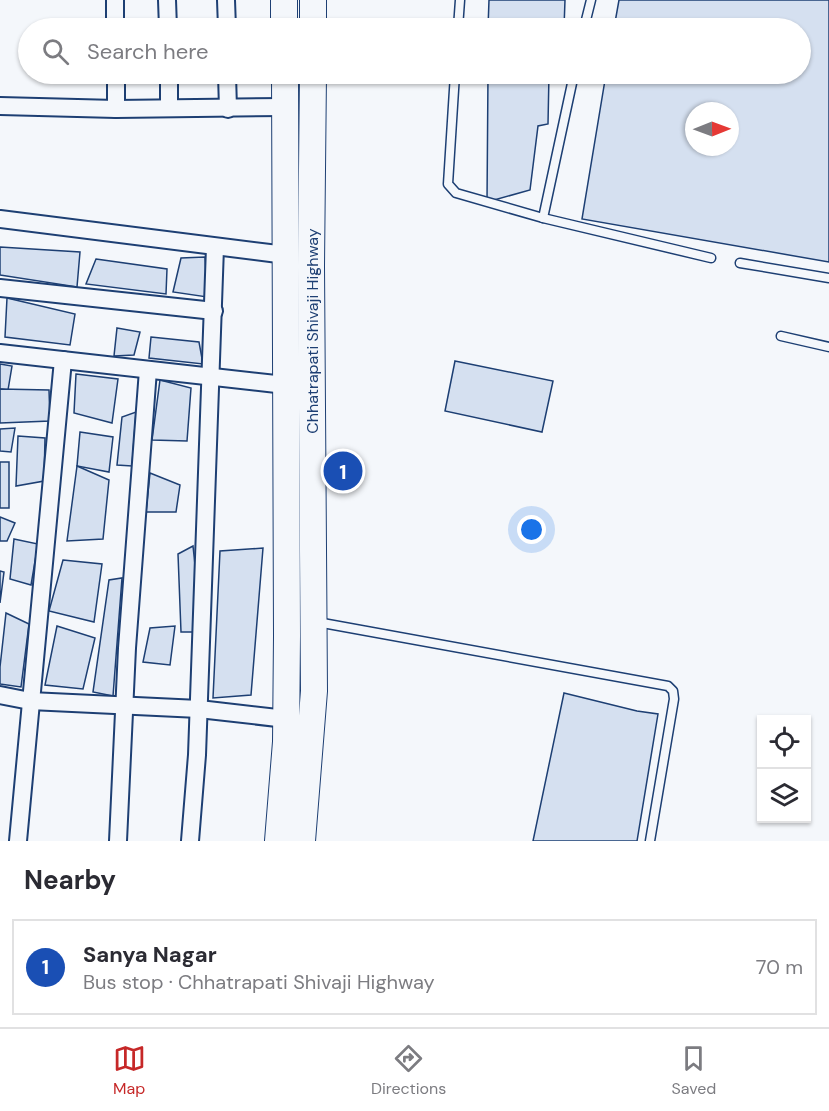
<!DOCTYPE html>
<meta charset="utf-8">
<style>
:root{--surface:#fff;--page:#f2f2f3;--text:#2b2b33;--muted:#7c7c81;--line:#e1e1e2;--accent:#c62828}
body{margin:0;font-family:"DM Sans",sans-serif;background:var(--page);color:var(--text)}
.controls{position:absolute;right:18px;bottom:18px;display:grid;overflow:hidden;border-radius:0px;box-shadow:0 2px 4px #0004}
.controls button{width:54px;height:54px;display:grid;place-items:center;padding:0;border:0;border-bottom:2px solid var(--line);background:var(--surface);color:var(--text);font:30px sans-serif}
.compass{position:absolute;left:685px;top:102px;width:54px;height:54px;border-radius:50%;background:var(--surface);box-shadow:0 2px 4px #0004;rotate:89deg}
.you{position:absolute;left:532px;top:530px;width:21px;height:21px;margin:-15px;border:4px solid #fff;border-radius:50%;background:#1a73e8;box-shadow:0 0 0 9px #1a73e833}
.badge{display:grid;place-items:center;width:39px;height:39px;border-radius:50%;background:var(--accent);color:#fff;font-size:20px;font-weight:700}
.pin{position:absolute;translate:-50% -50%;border:3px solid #fff;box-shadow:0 2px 6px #0006}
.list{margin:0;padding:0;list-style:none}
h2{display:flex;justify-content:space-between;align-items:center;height:78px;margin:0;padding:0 24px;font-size:26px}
h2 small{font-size:20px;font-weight:400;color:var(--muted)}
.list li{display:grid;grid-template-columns:39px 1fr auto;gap:18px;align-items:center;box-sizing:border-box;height:96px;margin:0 12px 12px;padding:0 12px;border:2px solid var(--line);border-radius:0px}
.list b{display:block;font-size:22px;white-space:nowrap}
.list p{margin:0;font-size:20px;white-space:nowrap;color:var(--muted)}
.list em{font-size:20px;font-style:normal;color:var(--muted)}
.icon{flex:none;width:33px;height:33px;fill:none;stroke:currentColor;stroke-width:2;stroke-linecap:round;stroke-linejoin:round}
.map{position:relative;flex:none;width:829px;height:841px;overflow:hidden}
.search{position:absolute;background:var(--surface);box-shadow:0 2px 4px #0004;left:18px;right:18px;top:18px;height:66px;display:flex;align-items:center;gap:15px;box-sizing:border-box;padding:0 21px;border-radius:33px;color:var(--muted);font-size:22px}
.sheet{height:186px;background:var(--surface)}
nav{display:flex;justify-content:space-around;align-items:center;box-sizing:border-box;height:84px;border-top:2px solid var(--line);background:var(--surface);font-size:16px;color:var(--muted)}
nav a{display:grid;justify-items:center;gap:3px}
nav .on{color:var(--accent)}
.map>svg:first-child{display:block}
.building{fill:#d5e0f0;stroke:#1d3f73;stroke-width:1.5;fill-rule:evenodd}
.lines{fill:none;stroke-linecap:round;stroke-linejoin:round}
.service-casing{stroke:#1d3f73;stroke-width:11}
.minor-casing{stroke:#1d3f73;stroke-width:20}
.primary-casing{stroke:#1d3f73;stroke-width:28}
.service{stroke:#f4f7fb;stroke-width:8}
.minor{stroke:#f4f7fb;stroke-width:16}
.primary{stroke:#f4f7fb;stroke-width:26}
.labels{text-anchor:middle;stroke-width:4.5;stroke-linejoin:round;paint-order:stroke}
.street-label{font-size:16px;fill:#1d3f73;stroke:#f4f7fb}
</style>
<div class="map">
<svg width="829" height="841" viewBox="0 0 829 841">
<rect width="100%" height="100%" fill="#f4f7fb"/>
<g class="building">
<path d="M489,0H565L564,28H488Z"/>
<path d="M619,0H829V262L582,219L606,74H800V28H614ZM694,111H730V147H694Z"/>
<path d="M488,74H549L548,124L538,126L530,190L487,202Z"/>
<path d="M0,247L80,252L77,287L0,275Z"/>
<path d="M205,257L207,297L173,292L181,258Z"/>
<path d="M96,259L167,269L166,294L86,284Z"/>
<path d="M7,298L75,314L70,345L5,337Z"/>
<path d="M117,328L140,332L134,355L114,356Z"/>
<path d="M151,337L199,342L203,364L149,358Z"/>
<path d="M455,361L553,381L542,432L445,411Z"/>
<path d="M0,364L12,366L8,390L0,389Z"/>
<path d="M76,374L118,379L112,423L74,413Z"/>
<path d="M160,380L191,388L187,441L152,440Z"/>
<path d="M0,389L49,390L50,421L0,423Z"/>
<path d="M136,412L132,466L117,465L122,417Z"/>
<path d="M15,428L11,452L0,451V429Z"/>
<path d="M80,432L113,437L109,472L77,466Z"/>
<path d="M18,436L45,438L44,481L16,486Z"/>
<rect x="0" y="462" width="9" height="46"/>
<path d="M77,466L109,480L103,539L67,541Z"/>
<path d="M150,473L180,485L176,512H146Z"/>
<path d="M0,517L15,523L7,541H0Z"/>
<path d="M14,539L38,544L31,585L10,579Z"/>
<path d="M193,546L202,632H181L178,554Z"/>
<path d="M263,548L251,695L213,698L220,551Z"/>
<path d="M63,560L102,564L94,622L49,611Z"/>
<path d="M0,571L4,572L0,603Z"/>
<path d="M122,578L113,696L93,692L109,580Z"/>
<path d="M6,613L29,624L21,687L0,684V667Z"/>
<path d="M57,626L95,638L83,689L45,685Z"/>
<path d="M175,626L170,665L143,662L150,628Z"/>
<path d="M564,693L637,711L658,714L637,841H533Z"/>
</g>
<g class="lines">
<g class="service-casing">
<g id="service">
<path d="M458,28L460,0"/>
<path d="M584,28L591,0"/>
<path d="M455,74L448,184L456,193L543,218"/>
<path d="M574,74L543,218L711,258"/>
<path d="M740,263L829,278"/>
<path d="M781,336L829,347"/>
<path d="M317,622L668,686L673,691L674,699L650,841"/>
</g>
</g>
<g class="minor-casing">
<g id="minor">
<path d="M115,0V28"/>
<path d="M167,0L168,28"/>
<path d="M226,0L227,28"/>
<path d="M116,74V109"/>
<path d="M169,74V108"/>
<path d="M227,74L228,109"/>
<path d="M0,106L116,109L285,107"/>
<path d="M0,219L286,255"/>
<path d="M0,288L214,311"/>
<path d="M0,353L294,386"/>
<path d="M0,695L30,701L199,709L286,719"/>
<path d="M18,841L63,360"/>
<path d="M118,841L127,648L148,370"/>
<path d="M190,841L197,755L215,247"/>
</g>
</g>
<g class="primary-casing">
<g id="primary">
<path d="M284,0V28"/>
<path d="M313,28V0"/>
<path d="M278,841L286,742L287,636L285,74"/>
<path d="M302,841L314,691L311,266L313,74"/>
</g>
</g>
<use href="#service" class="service"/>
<use href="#minor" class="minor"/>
<use href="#primary" class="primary"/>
</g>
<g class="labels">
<g class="street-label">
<text transform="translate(312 331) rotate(-90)" y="6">Chhatrapati Shivaji Highway</text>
</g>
</g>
</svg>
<div class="controls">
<button><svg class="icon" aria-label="locate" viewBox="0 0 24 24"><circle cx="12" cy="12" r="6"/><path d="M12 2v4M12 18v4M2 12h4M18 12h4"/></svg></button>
<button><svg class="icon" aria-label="layers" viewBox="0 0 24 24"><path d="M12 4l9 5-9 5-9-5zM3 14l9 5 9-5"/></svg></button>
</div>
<svg class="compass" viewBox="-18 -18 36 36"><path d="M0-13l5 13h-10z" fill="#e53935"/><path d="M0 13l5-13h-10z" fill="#7c7c81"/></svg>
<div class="you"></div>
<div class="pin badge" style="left:343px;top:471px;background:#1a4fb4">1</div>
<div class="search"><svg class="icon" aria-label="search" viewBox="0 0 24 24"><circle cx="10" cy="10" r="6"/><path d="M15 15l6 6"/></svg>Search here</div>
</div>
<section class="sheet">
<h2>Nearby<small></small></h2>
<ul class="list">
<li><span class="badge" style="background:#1a4fb4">1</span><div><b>Sanya Nagar</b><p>Bus stop · Chhatrapati Shivaji Highway</p></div><em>70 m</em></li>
</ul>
</section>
<nav>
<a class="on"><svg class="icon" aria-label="map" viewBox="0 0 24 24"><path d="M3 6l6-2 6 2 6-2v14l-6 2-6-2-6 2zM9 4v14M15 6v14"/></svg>Map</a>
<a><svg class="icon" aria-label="directions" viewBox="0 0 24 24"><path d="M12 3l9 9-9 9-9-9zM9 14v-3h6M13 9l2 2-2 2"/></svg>Directions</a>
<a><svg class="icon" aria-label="saved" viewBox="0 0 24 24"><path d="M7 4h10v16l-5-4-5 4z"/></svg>Saved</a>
</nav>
